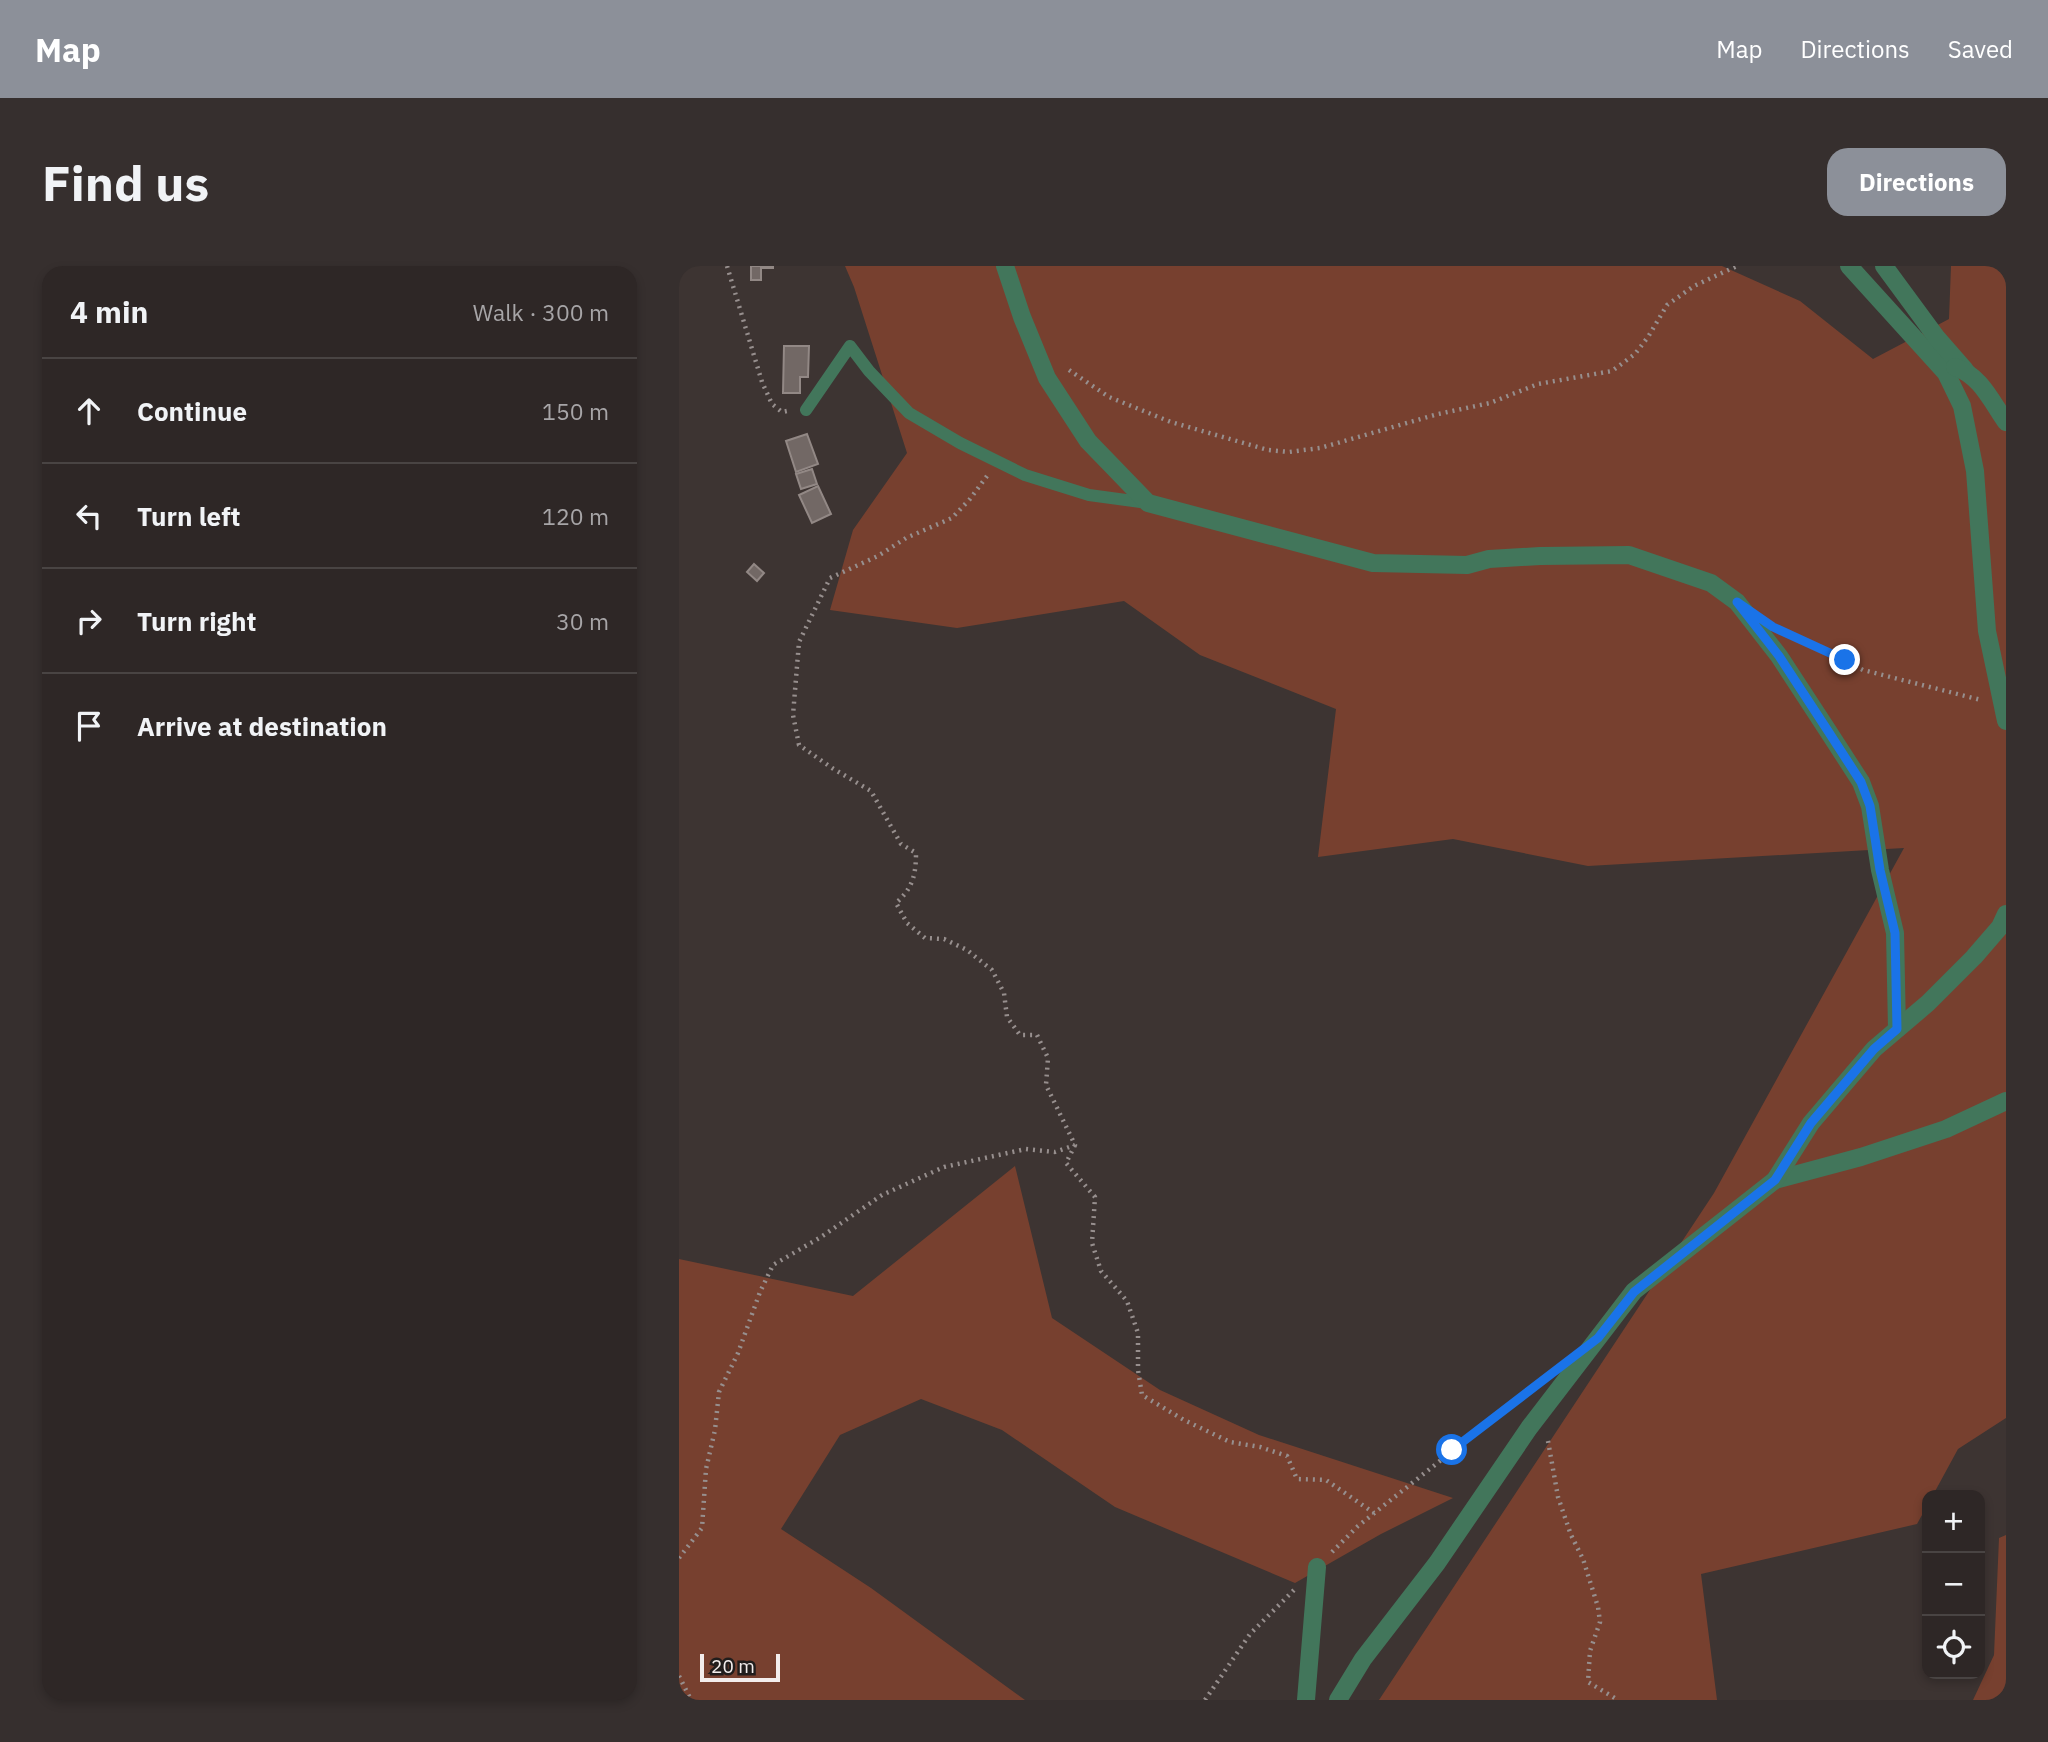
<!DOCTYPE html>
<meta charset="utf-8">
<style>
:root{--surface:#2e2726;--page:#362f2e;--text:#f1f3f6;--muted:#a7a5a7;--line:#494443;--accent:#8c9099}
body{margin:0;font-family:"IBM Plex Sans",sans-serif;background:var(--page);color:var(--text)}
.controls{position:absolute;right:21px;bottom:21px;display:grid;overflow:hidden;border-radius:14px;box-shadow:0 4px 10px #0003}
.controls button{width:63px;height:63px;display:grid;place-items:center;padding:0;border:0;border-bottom:2px solid var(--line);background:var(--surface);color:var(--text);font:35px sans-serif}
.scale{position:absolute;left:21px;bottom:18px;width:80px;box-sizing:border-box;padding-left:7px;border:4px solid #f3edec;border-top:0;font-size:19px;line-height:24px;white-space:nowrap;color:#f3edec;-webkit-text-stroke:5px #211d1c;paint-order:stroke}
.stop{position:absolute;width:21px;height:21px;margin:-16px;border:5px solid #1a73e8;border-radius:50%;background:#fff}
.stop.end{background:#1a73e8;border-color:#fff;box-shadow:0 2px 7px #0008}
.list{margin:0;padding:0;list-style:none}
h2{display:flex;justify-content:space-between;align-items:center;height:91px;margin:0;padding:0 28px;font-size:30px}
h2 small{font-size:23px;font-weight:400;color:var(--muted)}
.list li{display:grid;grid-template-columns:46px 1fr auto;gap:21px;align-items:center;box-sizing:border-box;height:105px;padding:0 28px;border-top:2px solid var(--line)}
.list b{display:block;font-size:26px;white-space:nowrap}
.list em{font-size:23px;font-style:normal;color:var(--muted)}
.icon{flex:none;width:38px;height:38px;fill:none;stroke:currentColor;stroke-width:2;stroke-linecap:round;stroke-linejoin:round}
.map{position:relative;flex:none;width:1327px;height:1434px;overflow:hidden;border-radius:21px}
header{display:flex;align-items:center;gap:42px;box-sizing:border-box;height:98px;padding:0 35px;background:var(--accent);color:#fff}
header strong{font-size:33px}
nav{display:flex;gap:38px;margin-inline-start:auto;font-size:24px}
.intro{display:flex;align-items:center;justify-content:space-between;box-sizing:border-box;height:168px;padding:0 42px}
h1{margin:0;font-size:49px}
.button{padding:18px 32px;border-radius:21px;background:var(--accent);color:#fff;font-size:24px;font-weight:700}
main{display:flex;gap:42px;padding:0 42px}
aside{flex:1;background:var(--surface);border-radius:21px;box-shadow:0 4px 10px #0003}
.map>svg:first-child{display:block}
.green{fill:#77402f}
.building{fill:#726865;stroke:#928885;stroke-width:2}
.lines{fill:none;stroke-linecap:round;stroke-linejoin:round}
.path{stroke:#978f8e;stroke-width:4.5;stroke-dasharray:2 5;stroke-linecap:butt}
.service{stroke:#42765b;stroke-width:12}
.minor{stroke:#42765b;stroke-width:18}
.route{stroke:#1a73e8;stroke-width:9}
</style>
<header>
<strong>Map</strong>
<nav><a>Map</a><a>Directions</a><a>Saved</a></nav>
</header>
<div class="intro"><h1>Find us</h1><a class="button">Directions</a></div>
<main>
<aside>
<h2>4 min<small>Walk · 300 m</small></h2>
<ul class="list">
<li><svg class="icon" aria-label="ahead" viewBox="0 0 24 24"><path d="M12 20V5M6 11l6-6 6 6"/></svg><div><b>Continue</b></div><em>150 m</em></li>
<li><svg class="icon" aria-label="left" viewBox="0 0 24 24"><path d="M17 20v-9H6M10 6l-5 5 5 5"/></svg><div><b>Turn left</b></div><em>120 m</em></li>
<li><svg class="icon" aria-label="right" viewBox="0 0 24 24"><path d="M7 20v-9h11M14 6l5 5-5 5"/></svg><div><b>Turn right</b></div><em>30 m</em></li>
<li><svg class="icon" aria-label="arrive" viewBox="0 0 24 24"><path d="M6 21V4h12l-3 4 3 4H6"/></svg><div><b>Arrive at destination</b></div></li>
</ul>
</aside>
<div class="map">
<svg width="1327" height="1434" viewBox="0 0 1327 1434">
<rect width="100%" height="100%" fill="#3d3432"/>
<g class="green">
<path d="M166,0H1043L1121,35L1194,93L1270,53L1272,0H1327V1152L1279,1183L1254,1229H1248V1240L1238,1258L1022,1308L1038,1434H700L1035,927L1225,582L909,600L774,573L639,591L657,443L521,389L445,335L278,362L151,344L174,264L228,187L175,21Z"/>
<path d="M336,900L373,1052L481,1124L580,1169L774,1232L702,1268L616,1317L436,1241L323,1164L242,1133L161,1169L102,1263L192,1322L346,1434H0V993L174,1030Z"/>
<path d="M1327,1269V1434H1294L1315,1389L1320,1272Z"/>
</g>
<g class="building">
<path d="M72,0H94V2H82V14H72Z"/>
<path d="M105,80H130L129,111H121V127H104Z"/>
<path d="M128,168L139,198L117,206L107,175Z"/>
<path d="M133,203L138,218L122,223L117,208Z"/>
<path d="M139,220L152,248L133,257L120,229Z"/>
<path d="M75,298L85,307L78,315L68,306Z"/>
</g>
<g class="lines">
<g class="path">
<path d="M48,0L83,116L93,138L103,146L108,145"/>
<path d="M390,104L430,131L492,156L589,184L610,186L641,182L759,148L811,137L859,118L933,105L956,88L969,71L988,39L1015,20L1058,0"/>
<path d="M308,210L291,233L273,252L227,272L199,290L151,312L120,376L114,449L120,479L153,502L192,525L222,578L237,587C237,608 234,622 217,637L228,657L246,672L265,673L288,684L313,704L325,727L328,751L341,769H358L369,792L367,819L396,879L387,897L416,931L413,977L422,1005L448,1035L459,1067V1104L463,1129L505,1154L551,1176L581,1181L608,1190L618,1213L647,1214L695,1247"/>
<path d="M1113,369L1184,404L1302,434"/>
<path d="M869,1175L879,1231L892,1269L904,1293L919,1341L921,1356L911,1385L909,1416L939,1434"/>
<path d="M653,1286L679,1260L849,1125"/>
<path d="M0,1292L23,1262L27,1203L36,1164L40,1126L59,1087L81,1026L94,999L142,971L203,929L265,901L347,883L376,886L396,879"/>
<path d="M0,1410L12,1434"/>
<path d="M526,1434L571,1368L615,1324"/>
</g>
<path class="service" d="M127,144L171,80L190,105L230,147L281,177L346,209L410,229L469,237"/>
<g class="minor">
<path d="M326,0L343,51L368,112L409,175L469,237L694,297L788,299L810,293L861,290L950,289L1032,317L1058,336L1100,390L1149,465L1182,516L1191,540L1201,604L1216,667L1218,763"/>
<path d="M1170,0L1267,107L1283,140L1296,205L1308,365L1327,455"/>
<path d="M1205,0L1258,72L1286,104"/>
<path d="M1276,101C1302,110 1312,135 1327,156"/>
<path d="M1096,914L1182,891L1267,863L1327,835"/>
<path d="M627,1434L638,1301"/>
<path d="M659,1434L684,1393L758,1297L850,1162L955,1025L1096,914L1132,857L1195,783L1249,737L1295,691L1321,661L1327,648"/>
</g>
</g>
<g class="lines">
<path class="route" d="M773,1184L919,1072L955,1026L1096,914L1132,857L1195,783L1218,763L1216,667L1201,604L1191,540L1182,516L1149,465L1100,390L1058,336L1094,361L1166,394"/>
</g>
</svg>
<div class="controls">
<button>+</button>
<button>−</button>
<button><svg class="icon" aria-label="locate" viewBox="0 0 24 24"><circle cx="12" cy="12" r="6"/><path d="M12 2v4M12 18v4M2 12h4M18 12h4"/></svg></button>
</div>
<div class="scale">20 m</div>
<div class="stop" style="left:773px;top:1184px"></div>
<div class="stop end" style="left:1166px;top:394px"></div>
</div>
</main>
